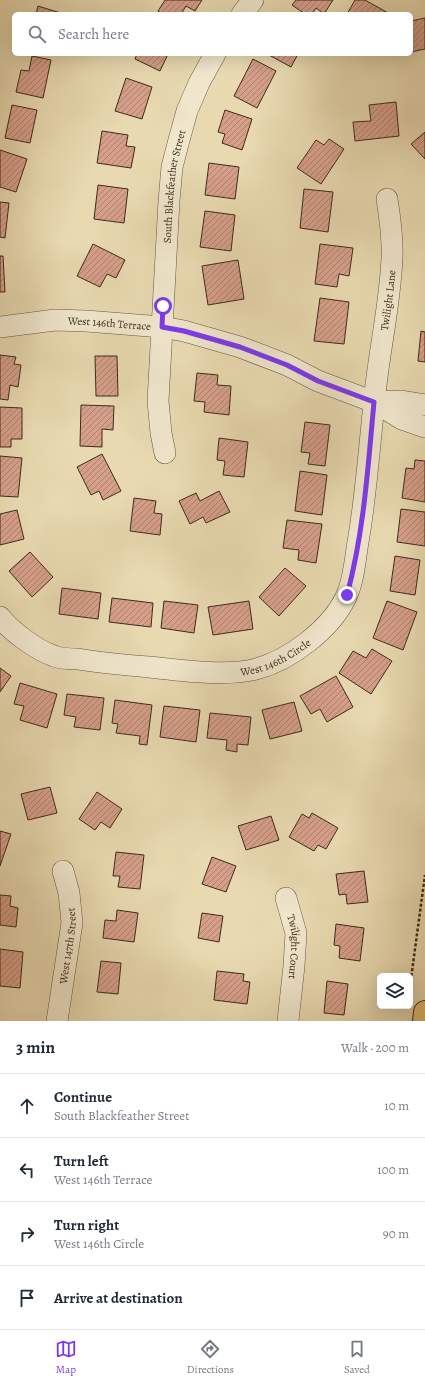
<!DOCTYPE html>
<meta charset="utf-8">
<style>
:root{--surface:#fff;--page:#f6f6f7;--text:#1f2937;--muted:#747a83;--line:#e0e1e3;--accent:#7c3aed}
body{margin:0;font-family:Alegreya,serif;background:var(--page);color:var(--text)}
.controls{position:absolute;right:12px;bottom:12px;display:grid;overflow:hidden;border-radius:6px;box-shadow:0 4px 16px #0002}
.controls button{width:36px;height:36px;display:grid;place-items:center;padding:0;border:0;border-bottom:1px solid var(--line);background:var(--surface);color:var(--text);font:20px sans-serif}
.stop{position:absolute;width:12px;height:12px;margin:-9px;border:3px solid #7c3aed;border-radius:50%;background:#fff}
.stop.end{background:#7c3aed;border-color:#fff;box-shadow:0 1px 4px #0008}
.list{margin:0;padding:0;list-style:none}
h2{display:flex;justify-content:space-between;align-items:center;height:52px;margin:0;padding:0 16px;font-size:17px}
h2 small{font-size:13px;font-weight:400;color:var(--muted)}
.list li{display:grid;grid-template-columns:26px 1fr auto;gap:12px;align-items:center;box-sizing:border-box;height:64px;padding:0 16px;border-top:1px solid var(--line)}
.list b{display:block;font-size:15px;white-space:nowrap}
.list p{margin:0;font-size:13px;white-space:nowrap;color:var(--muted)}
.list em{font-size:13px;font-style:normal;color:var(--muted)}
.icon{flex:none;width:22px;height:22px;fill:none;stroke:currentColor;stroke-width:2;stroke-linecap:round;stroke-linejoin:round}
.map{position:relative;flex:none;width:425px;height:1021px;overflow:hidden}
.search{position:absolute;background:var(--surface);box-shadow:0 4px 16px #0002;left:12px;right:12px;top:12px;height:44px;display:flex;align-items:center;gap:10px;box-sizing:border-box;padding:0 14px;border-radius:6px;color:var(--muted);font-size:15px}
.sheet{height:308px;background:var(--surface)}
nav{display:flex;justify-content:space-around;align-items:center;box-sizing:border-box;height:56px;border-top:1px solid var(--line);background:var(--surface);font-size:11px;color:var(--muted)}
nav a{display:grid;justify-items:center;gap:2px}
nav .on{color:var(--accent)}
.map>svg:first-child{display:block}
.building{fill:url(#building-hatch);stroke:#3d2b1d}
.lines{fill:none;stroke-linecap:round;stroke-linejoin:round}
.minor-casing{stroke:#685642;stroke-width:22}
.major-casing{stroke:#3d2b1d;stroke-width:24}
.path{stroke:#3d2b1d;stroke-width:2.5;stroke-dasharray:3 2;stroke-linecap:butt}
.minor{stroke:#f0e6cc;stroke-width:21}
.major{stroke:#e4bc78;stroke-width:22}
.route{stroke:#7c3aed;stroke-width:5}
.labels{text-anchor:middle;stroke-width:3.5;stroke-linejoin:round;paint-order:stroke}
.street-label{font-size:11px;fill:#3d2b1d;stroke:#f0e6cc}
</style>
<div class="map">
<svg width="425" height="1021" viewBox="0 0 425 1021">
<defs>
<pattern id="building-hatch" width="6" height="6" patternUnits="userSpaceOnUse"><rect width="6" height="6" fill="#d69f8a"/><path d="M-1 1l2-2M0 6l6-6M5 7l2-2" fill="none" stroke="#af8270"/></pattern>
</defs>
<rect width="100%" height="100%" fill="#e8d9b0"/>
<filter id="stains"><feTurbulence type="fractalNoise" baseFrequency=".005" numOctaves="4"/><feColorMatrix values="0 0 0 0 .2 0 0 0 0 .09 0 0 0 0 .02 0 0 0 .5 -.17"/></filter>
<radialGradient id="worn" r=".72"><stop offset=".6" stop-color="#630" stop-opacity="0"/><stop offset="1" stop-color="#630" stop-opacity=".3"/></radialGradient>
<g class="building">
<path d="M165,0H202L195,11L186,6L181,14H163L158,11Z"/>
<path d="M296,0H333L324,14L316,8L312,14H305L292,5Z"/>
<path d="M355,0H365L390,14H347Z"/>
<path d="M38,6L64,14H36Z"/>
<path d="M425,18V49L411,52V21Z"/>
<path d="M137,54H168L160,71L135,59Z"/>
<path d="M269,54H298L291,67L269,55Z"/>
<path d="M32,56L51,60L43,98L16,92L21,70L29,71Z"/>
<path d="M253,59L276,71L257,108L234,96Z"/>
<path d="M126,78L152,87L142,119L115,111Z"/>
<path d="M396,102L399,136L355,141L353,122L371,121L369,105Z"/>
<path d="M12,105L37,110L30,143L5,138Z"/>
<path d="M225,110L252,119L242,150L222,143L225,134L218,132Z"/>
<path d="M102,131L128,135L126,146L135,147L131,168L97,163Z"/>
<path d="M425,132V159L411,144Z"/>
<path d="M329,139L344,149L321,184L297,168L316,140L324,145Z"/>
<path d="M0,150L27,159L16,192L0,187Z"/>
<path d="M209,163L239,167L235,199L205,195Z"/>
<path d="M98,185L128,189L124,223L94,219Z"/>
<path d="M304,189L333,192L328,232L300,228Z"/>
<path d="M0,202L9,203L5,238L0,237Z"/>
<path d="M205,211L235,215L231,251L200,247Z"/>
<path d="M93,244L125,260L116,278L107,274L100,287L77,276Z"/>
<path d="M320,244L353,248L349,276L339,274L337,287L315,284Z"/>
<path d="M0,256H3L5,292H0Z"/>
<path d="M238,260L244,299L208,305L202,266Z"/>
<path d="M320,298L349,302L344,344L314,341Z"/>
<path d="M421,331L425,332V362L418,361Z"/>
<path d="M0,355L16,357L14,364L21,365L18,387L10,385L8,400L0,399Z"/>
<path d="M95,356H117L118,396H96Z"/>
<path d="M197,373L218,375L217,385L231,386L229,415L204,412L205,402L194,401Z"/>
<path d="M81,405L114,406L113,430L102,429V447L80,446Z"/>
<path d="M0,407L22,408V439H11V447H0Z"/>
<path d="M305,422L330,425L325,466L308,464L310,453L301,452Z"/>
<path d="M219,438L248,442L244,477L223,475L225,461L217,460Z"/>
<path d="M102,454L121,491L103,500L99,491L91,495L77,467Z"/>
<path d="M0,456L22,458L18,497L0,496Z"/>
<path d="M415,460L425,461V502L402,498L406,468L414,469Z"/>
<path d="M300,471L327,475L322,515L295,511Z"/>
<path d="M219,491L230,512L206,523L203,517L190,524L179,501L196,493L200,501Z"/>
<path d="M134,498L156,501L154,513L162,514L160,535L130,531Z"/>
<path d="M401,509L425,512V546L397,542Z"/>
<path d="M17,510L24,539L0,545V514Z"/>
<path d="M287,520L322,524L316,563L298,560L299,550L283,548Z"/>
<path d="M30,552L53,577L32,597L9,571Z"/>
<path d="M395,556L420,560L415,595L390,591Z"/>
<path d="M285,568L306,586L279,616L259,597Z"/>
<path d="M62,588L101,593L98,619L59,614Z"/>
<path d="M112,598L153,603L151,627L109,622Z"/>
<path d="M164,601L198,605L194,633L161,628Z"/>
<path d="M249,601L253,629L213,635L208,607Z"/>
<path d="M387,601L417,612L403,650L373,638Z"/>
<path d="M372,649L392,661L371,694L339,673L353,651L366,658Z"/>
<path d="M0,668L11,676L0,692Z"/>
<path d="M336,676L353,707L327,722L320,709L311,714L300,696Z"/>
<path d="M20,683L57,694L47,728L20,720L24,706L14,704Z"/>
<path d="M67,694L104,698L100,730L74,727L76,717L64,715Z"/>
<path d="M115,700L152,705L147,745L139,744L140,736L116,733L118,724L112,723Z"/>
<path d="M294,702L302,731L270,739L262,710Z"/>
<path d="M164,706L200,710L196,742L160,737Z"/>
<path d="M210,713L251,717L248,745L237,744V752L226,750L227,740L207,738Z"/>
<path d="M50,787L57,813L28,820L21,794Z"/>
<path d="M97,792L122,809L110,828L101,822L95,830L79,819Z"/>
<path d="M312,813L338,828L326,849L318,845L314,851L289,837L302,814L309,818Z"/>
<path d="M271,816L279,840L246,850L238,826Z"/>
<path d="M0,831L11,834L0,866Z"/>
<path d="M116,852L144,855L140,889L118,887L120,876H113Z"/>
<path d="M212,857L236,866L226,892L202,884Z"/>
<path d="M364,871L368,902L347,904L346,894L339,895L336,874Z"/>
<path d="M0,895L11,896L10,906L18,908L16,927L0,925Z"/>
<path d="M117,910L138,913L134,942L103,938L105,920L116,921Z"/>
<path d="M202,913L223,916L219,942L198,938Z"/>
<path d="M336,924L364,928L360,961L339,958L340,946L334,945Z"/>
<path d="M0,949L23,952L20,988L0,986Z"/>
<path d="M101,961L121,963L118,994L97,992Z"/>
<path d="M217,971L244,974L243,981L250,982L247,1004L214,1000Z"/>
<path d="M327,981L348,984L344,1015L324,1013Z"/>
</g>
<g class="lines">
<g class="minor-casing">
<g id="minor">
<path d="M242,14L253,0"/>
<path id="s1" d="M0,327L55,320L86,321L162,327L184,331L240,347L287,365L318,381L374,402L402,419L425,427"/>
<path d="M374,402L401,401L425,405"/>
<path id="s2" d="M165,453L161,433L158,401L169,201L172,167L179,140L187,111L199,83L215,54"/>
<path id="s3" d="M0,617C11,631 36,650 54,656C61,659 70,659 78,659C101,663 125,665 149,667C178,670 228,677 256,669C290,660 331,629 346,597C354,580 355,560 358,542C366,496 369,450 374,404C378,355 390,307 392,258C393,238 390,218 387,199"/>
<path id="s4" d="M286,898L296,933L294,966L288,1021"/>
<path id="s5" d="M57,1021L72,923L69,893L63,871"/>
</g>
</g>
<g class="major-casing">
<path id="major" d="M424,1021L425,1012"/>
</g>
<path class="path" d="M410,986L425,875"/>
<use href="#minor" class="minor"/>
<use href="#major" class="major"/>
</g>
<g class="lines">
<path class="route" d="M163,306L162,327L184,331L240,347L287,365L318,381L374,402C368,466 364,532 347,595"/>
</g>
<g class="labels">
<g class="street-label">
<text dy="4" stroke="none"><textPath href="#s2" startOffset="268">South Blackfeather Street</textPath></text>
<text dy="4" stroke="none"><textPath href="#s3" startOffset="689">Twilight Lane</textPath></text>
<text dy="4" stroke="none"><textPath href="#s1" startOffset="110">West 146th Terrace</textPath></text>
<text dy="4" stroke="none"><textPath href="#s3" startOffset="293">West 146th Circle</textPath></text>
<text dy="4" stroke="none"><textPath href="#s5" startOffset="76">West 147th Street</textPath></text>
<text dy="4" stroke="none"><textPath href="#s4" startOffset="50">Twilight Court</textPath></text>
</g>
</g>
<rect width="100%" height="100%" filter="url(#stains)"/>
<rect width="100%" height="100%" fill="url(#worn)"/>
</svg>
<div class="controls">
<button><svg class="icon" aria-label="layers" viewBox="0 0 24 24"><path d="M12 4l9 5-9 5-9-5zM3 14l9 5 9-5"/></svg></button>
</div>
<div class="stop" style="left:163px;top:306px"></div>
<div class="stop end" style="left:347px;top:595px"></div>
<div class="search"><svg class="icon" aria-label="search" viewBox="0 0 24 24"><circle cx="10" cy="10" r="6"/><path d="M15 15l6 6"/></svg>Search here</div>
</div>
<section class="sheet">
<h2>3 min<small>Walk · 200 m</small></h2>
<ul class="list">
<li><svg class="icon" aria-label="ahead" viewBox="0 0 24 24"><path d="M12 20V5M6 11l6-6 6 6"/></svg><div><b>Continue</b><p>South Blackfeather Street</p></div><em>10 m</em></li>
<li><svg class="icon" aria-label="left" viewBox="0 0 24 24"><path d="M17 20v-9H6M10 6l-5 5 5 5"/></svg><div><b>Turn left</b><p>West 146th Terrace</p></div><em>100 m</em></li>
<li><svg class="icon" aria-label="right" viewBox="0 0 24 24"><path d="M7 20v-9h11M14 6l5 5-5 5"/></svg><div><b>Turn right</b><p>West 146th Circle</p></div><em>90 m</em></li>
<li><svg class="icon" aria-label="arrive" viewBox="0 0 24 24"><path d="M6 21V4h12l-3 4 3 4H6"/></svg><div><b>Arrive at destination</b></div></li>
</ul>
</section>
<nav>
<a class="on"><svg class="icon" aria-label="map" viewBox="0 0 24 24"><path d="M3 6l6-2 6 2 6-2v14l-6 2-6-2-6 2zM9 4v14M15 6v14"/></svg>Map</a>
<a><svg class="icon" aria-label="directions" viewBox="0 0 24 24"><path d="M12 3l9 9-9 9-9-9zM9 14v-3h6M13 9l2 2-2 2"/></svg>Directions</a>
<a><svg class="icon" aria-label="saved" viewBox="0 0 24 24"><path d="M7 4h10v16l-5-4-5 4z"/></svg>Saved</a>
</nav>
